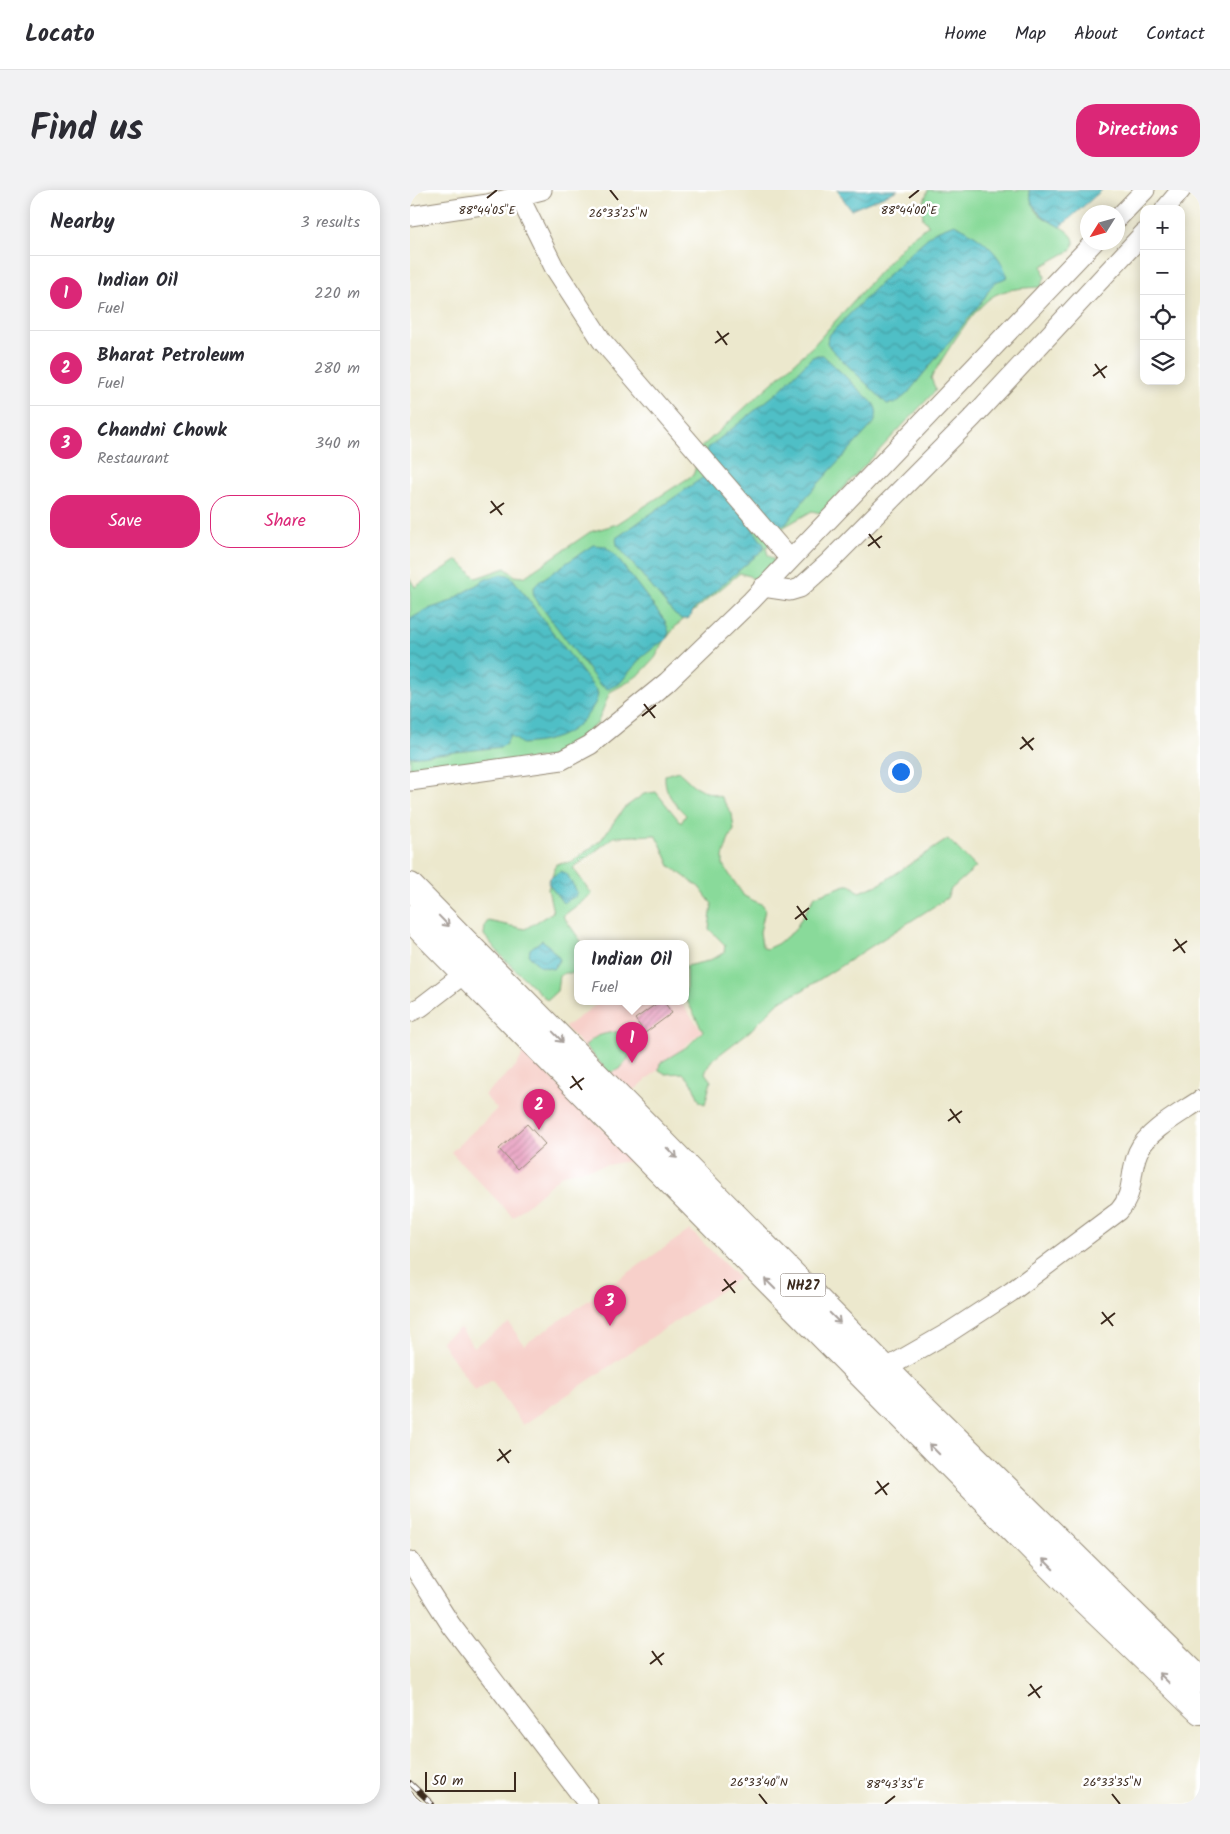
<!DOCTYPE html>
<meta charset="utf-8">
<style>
:root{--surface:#fff;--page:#f2f2f3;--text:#2b2b33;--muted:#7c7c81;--line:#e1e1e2;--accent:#db2777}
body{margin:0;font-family:Kalam,sans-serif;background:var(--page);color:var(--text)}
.controls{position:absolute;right:15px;top:15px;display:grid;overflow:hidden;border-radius:10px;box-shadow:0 2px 12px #0003}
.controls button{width:45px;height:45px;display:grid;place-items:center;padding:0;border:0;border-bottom:1px solid var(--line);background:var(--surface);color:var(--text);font:25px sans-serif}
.compass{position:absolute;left:670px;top:15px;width:45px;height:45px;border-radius:50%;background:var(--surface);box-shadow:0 2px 12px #0003;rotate:233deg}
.scale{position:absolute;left:15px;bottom:12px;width:91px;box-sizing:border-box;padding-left:5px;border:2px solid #3b2a1e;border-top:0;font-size:14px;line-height:18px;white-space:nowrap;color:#3b2a1e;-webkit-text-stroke:4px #fff;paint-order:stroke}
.you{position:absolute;left:490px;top:581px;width:18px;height:18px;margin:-12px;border:4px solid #fff;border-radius:50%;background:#1a73e8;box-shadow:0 0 0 8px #1a73e833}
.badge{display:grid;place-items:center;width:32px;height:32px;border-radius:50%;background:var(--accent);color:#fff;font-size:16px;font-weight:700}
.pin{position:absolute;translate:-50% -41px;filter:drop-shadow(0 1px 2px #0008)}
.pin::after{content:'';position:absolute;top:26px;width:18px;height:15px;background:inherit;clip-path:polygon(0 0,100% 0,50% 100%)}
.popup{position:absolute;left:164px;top:750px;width:115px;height:65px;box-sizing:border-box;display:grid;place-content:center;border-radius:10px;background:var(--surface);filter:drop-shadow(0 1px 4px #0005);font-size:16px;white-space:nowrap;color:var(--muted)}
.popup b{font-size:19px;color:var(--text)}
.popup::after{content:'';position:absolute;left:50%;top:100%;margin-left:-10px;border:10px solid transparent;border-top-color:var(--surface)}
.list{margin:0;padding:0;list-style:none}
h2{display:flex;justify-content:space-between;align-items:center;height:65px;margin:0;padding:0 20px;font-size:21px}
h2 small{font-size:16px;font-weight:400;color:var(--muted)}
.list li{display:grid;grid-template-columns:32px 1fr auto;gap:15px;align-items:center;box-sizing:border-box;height:75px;padding:0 20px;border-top:1px solid var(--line)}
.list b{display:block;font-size:19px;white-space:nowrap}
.list p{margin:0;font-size:16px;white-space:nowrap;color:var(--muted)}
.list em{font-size:16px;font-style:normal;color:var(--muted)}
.actions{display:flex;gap:10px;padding:15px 20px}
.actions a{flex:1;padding:11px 0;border:1px solid var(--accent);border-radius:20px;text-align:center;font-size:18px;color:var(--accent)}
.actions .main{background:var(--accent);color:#fff}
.icon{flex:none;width:28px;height:28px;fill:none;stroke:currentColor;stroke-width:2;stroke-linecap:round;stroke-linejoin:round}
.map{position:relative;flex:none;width:790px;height:1614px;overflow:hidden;border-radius:20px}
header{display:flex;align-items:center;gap:30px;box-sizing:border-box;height:70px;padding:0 25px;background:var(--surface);border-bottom:1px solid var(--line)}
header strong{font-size:24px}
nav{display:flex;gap:28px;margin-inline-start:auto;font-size:18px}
.intro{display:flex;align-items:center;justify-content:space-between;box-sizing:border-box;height:120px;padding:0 30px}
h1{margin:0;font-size:35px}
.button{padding:12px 22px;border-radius:20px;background:var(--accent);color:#fff;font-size:18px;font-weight:700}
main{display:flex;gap:30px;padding:0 30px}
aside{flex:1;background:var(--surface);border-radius:20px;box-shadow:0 2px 12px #0003}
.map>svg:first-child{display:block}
.built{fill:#f7d0ca}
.green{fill:#89da9a;stroke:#62825c}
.water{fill:url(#water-waves);stroke:#467472}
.building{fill:url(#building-hatch)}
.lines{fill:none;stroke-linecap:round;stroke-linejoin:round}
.minor-casing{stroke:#948976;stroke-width:21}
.highway-casing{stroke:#948976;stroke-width:28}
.minor{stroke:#fff;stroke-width:19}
.highway{stroke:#fff;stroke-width:26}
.rail-casing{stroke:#3b2a1e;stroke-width:5.5}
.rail{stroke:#fff;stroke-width:4;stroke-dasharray:11;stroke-linecap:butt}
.oneway{stroke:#a79f9a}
.ticks{fill:none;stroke:#3b2a1e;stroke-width:2}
.labels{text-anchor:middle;stroke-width:5;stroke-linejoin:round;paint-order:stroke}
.shield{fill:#fff;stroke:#766a62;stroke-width:1}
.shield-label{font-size:14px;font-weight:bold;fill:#3b2a1e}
.ticks-label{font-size:12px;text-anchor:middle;fill:#3b2a1e;stroke:#fff;stroke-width:5;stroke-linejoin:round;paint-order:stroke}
</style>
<header>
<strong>Locato</strong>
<nav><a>Home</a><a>Map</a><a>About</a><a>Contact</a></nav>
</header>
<div class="intro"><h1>Find us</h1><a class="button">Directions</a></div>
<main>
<aside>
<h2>Nearby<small>3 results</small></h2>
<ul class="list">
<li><span class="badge">1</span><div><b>Indian Oil</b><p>Fuel</p></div><em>220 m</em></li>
<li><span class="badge">2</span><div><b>Bharat Petroleum</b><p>Fuel</p></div><em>280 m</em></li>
<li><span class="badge">3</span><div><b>Chandni Chowk</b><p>Restaurant</p></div><em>340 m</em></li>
</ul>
<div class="actions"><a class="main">Save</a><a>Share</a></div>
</aside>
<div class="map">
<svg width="790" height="1614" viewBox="0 0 790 1614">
<defs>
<pattern id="water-waves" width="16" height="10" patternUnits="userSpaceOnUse" patternTransform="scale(1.25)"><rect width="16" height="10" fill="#50bfc6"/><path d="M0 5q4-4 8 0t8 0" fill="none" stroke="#449ba0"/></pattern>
<pattern id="building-hatch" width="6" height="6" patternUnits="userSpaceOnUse" patternTransform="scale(1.25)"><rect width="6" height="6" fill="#e79abd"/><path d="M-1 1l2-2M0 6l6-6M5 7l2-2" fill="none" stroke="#bc7e99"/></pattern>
</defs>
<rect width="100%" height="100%" fill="#fff"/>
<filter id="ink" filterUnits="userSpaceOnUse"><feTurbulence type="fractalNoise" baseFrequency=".02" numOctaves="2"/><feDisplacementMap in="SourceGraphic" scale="10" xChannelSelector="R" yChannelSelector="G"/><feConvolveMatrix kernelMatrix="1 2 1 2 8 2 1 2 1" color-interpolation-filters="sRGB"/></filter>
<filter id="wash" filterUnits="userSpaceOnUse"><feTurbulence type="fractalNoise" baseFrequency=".0096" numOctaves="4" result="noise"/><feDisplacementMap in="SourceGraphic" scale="20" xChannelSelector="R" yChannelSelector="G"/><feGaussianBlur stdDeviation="1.12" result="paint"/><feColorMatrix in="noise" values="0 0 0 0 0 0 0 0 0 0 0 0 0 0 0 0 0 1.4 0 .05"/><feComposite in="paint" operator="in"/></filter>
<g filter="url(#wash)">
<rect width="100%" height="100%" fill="#ece8cd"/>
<g class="built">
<path d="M190,812H270L292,841L219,905L155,837Z"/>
<path d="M112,858L225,972H212L153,984L103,1027L41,962L87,919L74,905L107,875L112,866Z"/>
<path d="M280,1040L329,1088L113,1235L82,1190L65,1201L31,1151L50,1138L64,1157L99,1133L114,1155Z"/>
</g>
<g class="green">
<path d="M518,0H619C620,7 623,17 628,23C637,33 675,42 661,60L632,76L635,87L631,97C615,98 599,98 585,105C563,117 534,166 521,188L526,200L410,323L402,321L374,337L356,358L358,365L364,370L363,375L346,391L339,386L330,383L266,436L254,452L245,468L231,483L220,491L200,502L187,534L147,566L0,585V389L5,397L48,370L66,388L95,378L105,386L114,387L180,342L207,334L283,285L285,280L288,260L403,156L498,50L519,35L513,29L512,17Z"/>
<path d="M268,581L283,595L294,601L311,607L322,624L324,640L319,648L313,667V675L334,706L353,715L355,720L350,742L352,756L356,759L367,754L384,741L405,706L436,695H441L449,702L470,694L538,649L566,677L541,699L537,708L393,800L370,811L340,841L301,871L295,883L301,891L295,914L290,912L282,893L273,883L256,884L249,880L250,873L278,856L293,841L276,809V776L298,771L314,763L315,755L299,739L302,714L289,697L260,676L250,653L245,645L204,647L163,678L182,704L153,726L173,754H168V776L165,783H155L149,786L147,801L137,810L93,768L74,745L75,735L78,731L115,739L143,722L138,699L146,674L162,672L191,650L214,618L234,604L246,602L271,633L276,625C264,613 254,603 255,585Z"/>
<path d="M205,842C230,842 223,879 199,883L175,856C184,846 191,844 205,842Z"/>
</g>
<g class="water">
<path d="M427,0H488L441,20Z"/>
<path d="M619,0H692L650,37C634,28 621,21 619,0Z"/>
<path d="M544,34C567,44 591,62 597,87C593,90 589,90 586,92C580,96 577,104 573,110L497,204L486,213L477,214L421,159L417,153L418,146L498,65L524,42Z"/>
<path d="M407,165H413L463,213C468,221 467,225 464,233L397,306L376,334L364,339L296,264L298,258L369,201L401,168Z"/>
<path d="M295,286C313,293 341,337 354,355V359L283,420L281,426L277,429H272L265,425L207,355L206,348Z"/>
<path d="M183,355L195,356L205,365L255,431L259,442L256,450L247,455L231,468L210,493L198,499L190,495L127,411C121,402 122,398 130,391Z"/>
<path d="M92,384L98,385L103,389L188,503C187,512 183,517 178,524C161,547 138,552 112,554L100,545L96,554L91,557L0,567V429L18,419L39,412L76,389Z"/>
<path d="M151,681L157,684L167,702L166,706L153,713L138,693L140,688Z"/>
<path d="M132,750L137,754L150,769L143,779L130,776L119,766L120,759Z"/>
</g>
<g id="blocks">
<g class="building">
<path d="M249,812H254L262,823L235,843L225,829Z"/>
<path d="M117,934L135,954L107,979L89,959Z"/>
</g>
</g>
</g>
<g filter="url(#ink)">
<use href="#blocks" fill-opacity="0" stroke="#948976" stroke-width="1"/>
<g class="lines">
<g class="minor-casing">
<g id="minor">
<path d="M109,6L144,77L192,151L380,369"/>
<path d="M755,19L771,0"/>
<path d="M0,26L78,14L132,0"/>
<path d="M708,28L735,0"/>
<path d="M353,397L380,401L390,398L420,371L562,228L734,43"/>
<path d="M0,591L152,570L180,555L257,492L341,411L684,52"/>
<path d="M0,822L11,817L54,784"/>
<path d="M475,1179L541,1141L601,1102L709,1021C725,1003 719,983 728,962C737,941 771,923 790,910"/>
<path d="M0,1371L41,1435L178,1614"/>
</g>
</g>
<g class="highway-casing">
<g id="highway">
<path d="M0,696L510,1214L790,1490"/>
<path d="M0,728L673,1409L790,1521"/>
</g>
</g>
<use href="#minor" class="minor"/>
<use href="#highway" class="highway"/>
<g class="rail-casing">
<g id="rail">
<path d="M0,1593L22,1614"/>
<path d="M0,1604L10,1614"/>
</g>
</g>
<use href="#rail" class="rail"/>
</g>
<defs><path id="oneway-shaft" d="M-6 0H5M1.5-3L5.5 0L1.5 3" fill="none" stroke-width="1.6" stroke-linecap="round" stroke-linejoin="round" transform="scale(1.25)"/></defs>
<g class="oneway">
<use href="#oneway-shaft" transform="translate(34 731) rotate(46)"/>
<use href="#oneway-shaft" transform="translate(148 847) rotate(46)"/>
<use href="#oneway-shaft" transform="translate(262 963) rotate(45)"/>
<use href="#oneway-shaft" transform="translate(360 1094) rotate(-135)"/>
<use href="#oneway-shaft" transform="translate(425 1128) rotate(45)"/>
<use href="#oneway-shaft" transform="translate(524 1259) rotate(-135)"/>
<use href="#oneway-shaft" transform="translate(638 1374) rotate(-135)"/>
<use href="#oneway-shaft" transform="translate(754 1488) rotate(-136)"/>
</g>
</g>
<path class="ticks" d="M200,0L208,10M77,8L87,0M499,8L509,0M307,141L317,155M305,153L319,143M685,174L695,188M683,186L697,176M81,311L92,325M80,323L94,313M459,344L470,358M458,356L472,346M234,514L245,528M232,526L246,515M612,547L623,560M610,559L624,548M387,716L397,730M385,729L399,718M765,749L775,763M763,761L777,751M162,886L172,900M160,898L174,888M540,919L550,933M538,931L552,921M314,1089L325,1103M312,1101L326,1091M692,1122L703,1136M691,1134L705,1123M89,1259L99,1273M87,1271L101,1260M467,1291L477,1305M465,1304L479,1293M242,1461L252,1475M240,1474L254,1463M620,1494L630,1508M618,1506L632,1496M349,1604L357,1614M702,1604L710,1614M475,1614L485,1606"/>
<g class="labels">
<rect class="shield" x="370.5" y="1083.5" width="45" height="23" rx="4"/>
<g class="shield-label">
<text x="393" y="1100">NH27</text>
</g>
</g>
<g class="ticks-label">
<text x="77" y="24">88°44'05"E</text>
<text x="499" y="24">88°44'00"E</text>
<text x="208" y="27">26°33'25"N</text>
<text x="349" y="1596">26°33'40"N</text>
<text x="702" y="1596">26°33'35"N</text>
<text x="485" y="1598">88°43'35"E</text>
</g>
</svg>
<div class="controls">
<button>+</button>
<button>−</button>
<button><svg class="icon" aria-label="locate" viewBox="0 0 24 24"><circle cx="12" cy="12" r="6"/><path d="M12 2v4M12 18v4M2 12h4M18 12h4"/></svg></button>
<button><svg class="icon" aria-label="layers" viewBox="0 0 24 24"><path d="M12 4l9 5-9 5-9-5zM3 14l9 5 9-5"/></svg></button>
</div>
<svg class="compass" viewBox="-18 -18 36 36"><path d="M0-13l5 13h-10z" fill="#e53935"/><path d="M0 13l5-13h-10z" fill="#7c7c81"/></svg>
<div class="scale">50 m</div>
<div class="you"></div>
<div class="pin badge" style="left:222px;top:873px">1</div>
<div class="popup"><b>Indian Oil</b>Fuel</div>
<div class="pin badge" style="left:129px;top:940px">2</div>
<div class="pin badge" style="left:200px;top:1136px">3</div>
</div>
</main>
